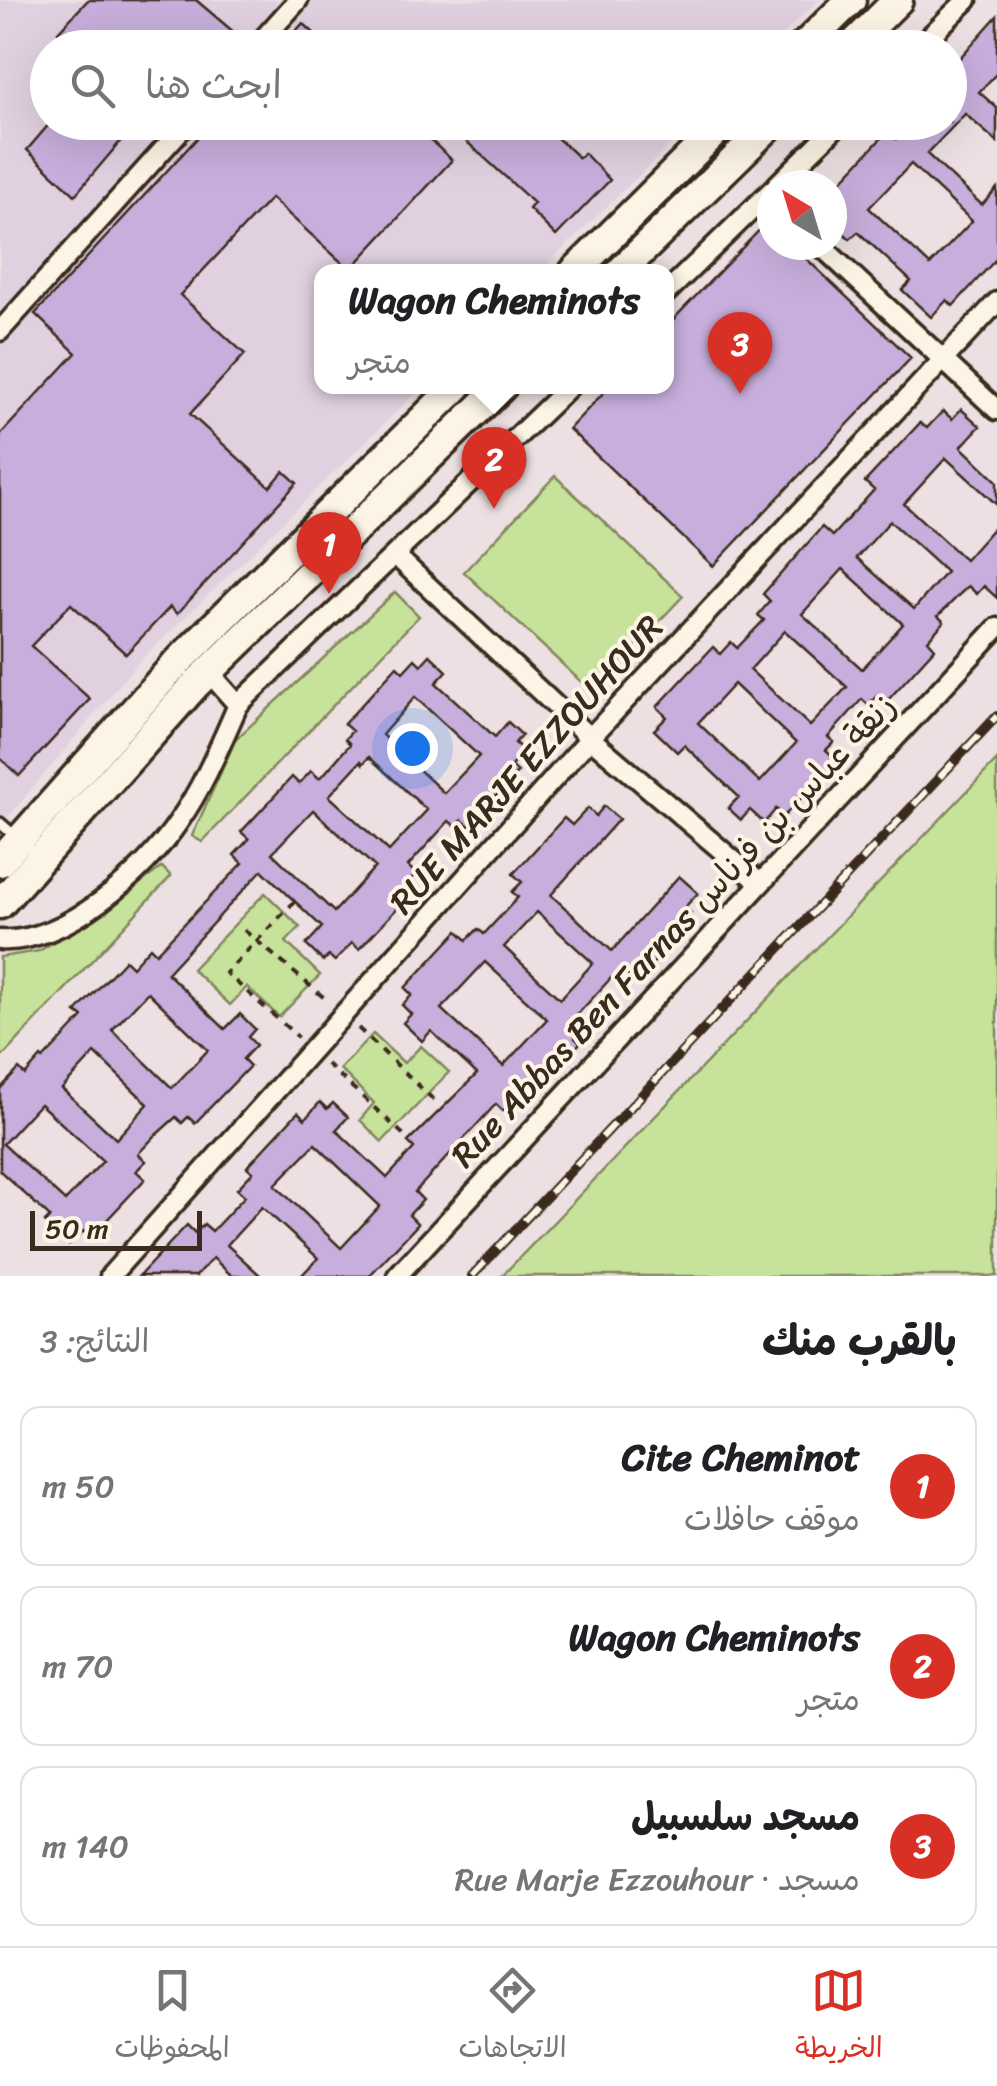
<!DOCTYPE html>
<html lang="ar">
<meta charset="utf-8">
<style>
:root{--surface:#fff;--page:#f2f2f2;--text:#202124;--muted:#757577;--line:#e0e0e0;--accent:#d93025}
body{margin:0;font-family:Sriracha,"Playpen Sans Arabic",sans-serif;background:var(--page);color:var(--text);direction:rtl}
.compass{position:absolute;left:757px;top:170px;width:90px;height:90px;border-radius:50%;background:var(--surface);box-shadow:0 10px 40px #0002;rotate:322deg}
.scale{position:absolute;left:30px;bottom:25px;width:172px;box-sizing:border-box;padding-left:10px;border:5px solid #3b2a1e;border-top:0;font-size:28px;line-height:35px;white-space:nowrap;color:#3b2a1e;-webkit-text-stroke:8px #fcf5e5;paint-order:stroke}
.you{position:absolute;left:412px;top:748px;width:35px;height:35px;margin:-25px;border:8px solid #fff;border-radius:50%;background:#1a73e8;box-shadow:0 0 0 15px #1a73e833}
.badge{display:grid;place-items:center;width:65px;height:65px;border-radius:50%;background:var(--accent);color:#fff;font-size:32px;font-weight:700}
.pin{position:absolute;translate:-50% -82px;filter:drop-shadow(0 2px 5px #0008)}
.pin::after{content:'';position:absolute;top:52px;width:35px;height:30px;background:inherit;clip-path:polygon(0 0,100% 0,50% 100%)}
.popup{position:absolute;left:314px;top:264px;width:360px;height:130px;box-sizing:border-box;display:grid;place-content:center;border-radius:20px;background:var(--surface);filter:drop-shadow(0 2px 8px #0005);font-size:32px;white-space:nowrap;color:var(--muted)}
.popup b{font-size:38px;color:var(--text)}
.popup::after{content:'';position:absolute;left:50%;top:100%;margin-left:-20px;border:20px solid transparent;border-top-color:var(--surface)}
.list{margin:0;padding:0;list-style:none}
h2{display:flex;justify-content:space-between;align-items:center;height:130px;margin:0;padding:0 40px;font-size:42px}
h2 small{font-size:32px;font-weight:400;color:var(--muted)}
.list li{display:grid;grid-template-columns:65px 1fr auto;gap:30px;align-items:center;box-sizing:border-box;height:160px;margin:0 20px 20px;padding:0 20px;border:2px solid var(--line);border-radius:20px}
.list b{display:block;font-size:38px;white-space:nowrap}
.list p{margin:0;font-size:32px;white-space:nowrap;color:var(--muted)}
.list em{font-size:32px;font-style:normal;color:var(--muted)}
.icon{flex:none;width:55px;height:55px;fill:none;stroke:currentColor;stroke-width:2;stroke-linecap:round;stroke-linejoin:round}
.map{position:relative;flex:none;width:997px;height:1276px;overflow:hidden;direction:ltr}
.search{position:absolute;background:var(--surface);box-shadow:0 10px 40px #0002;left:30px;right:30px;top:30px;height:110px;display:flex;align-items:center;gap:25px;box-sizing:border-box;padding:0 35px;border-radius:55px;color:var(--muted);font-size:38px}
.sheet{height:670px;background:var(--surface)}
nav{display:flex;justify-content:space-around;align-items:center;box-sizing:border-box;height:140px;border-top:2px solid var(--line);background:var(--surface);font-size:28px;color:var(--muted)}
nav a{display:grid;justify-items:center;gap:5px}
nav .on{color:var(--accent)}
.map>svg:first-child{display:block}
.built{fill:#e1d1e0}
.green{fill:#c7e39b;stroke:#81865c;stroke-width:2.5}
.building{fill:#c7aedc;stroke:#3b2a1e;stroke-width:2.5;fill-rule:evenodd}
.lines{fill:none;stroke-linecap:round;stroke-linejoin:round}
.lane-casing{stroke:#3b2a1e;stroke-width:16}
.street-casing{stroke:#3b2a1e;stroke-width:25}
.primary-casing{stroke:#3b2a1e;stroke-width:35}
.path{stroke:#3b2a1e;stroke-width:4;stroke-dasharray:8 8;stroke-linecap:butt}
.lane{stroke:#fcf5e5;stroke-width:9}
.street{stroke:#fcf5e5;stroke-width:18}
.primary{stroke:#fcf5e5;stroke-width:28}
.rail-casing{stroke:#3b2a1e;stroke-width:10}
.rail{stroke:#fcf5e5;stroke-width:6;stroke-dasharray:19;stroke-linecap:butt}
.labels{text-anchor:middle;stroke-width:8;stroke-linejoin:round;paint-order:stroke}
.street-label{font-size:35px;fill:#3b2a1e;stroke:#fcf5e5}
</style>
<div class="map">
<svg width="997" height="1276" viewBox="0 0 997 1276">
<rect width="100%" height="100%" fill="#ece0e2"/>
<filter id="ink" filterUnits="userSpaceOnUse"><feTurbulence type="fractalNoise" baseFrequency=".01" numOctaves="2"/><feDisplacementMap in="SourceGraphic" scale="20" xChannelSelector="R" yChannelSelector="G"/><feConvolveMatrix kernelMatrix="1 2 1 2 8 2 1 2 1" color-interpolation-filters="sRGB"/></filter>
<g filter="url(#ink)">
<path class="built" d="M0,0H819L770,47L48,48V122L693,123L540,271L322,272V386L422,387L135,666L0,827Z"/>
<g class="green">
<path d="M555,476L683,596L592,692L464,572Z"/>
<path d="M395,592L419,616L202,842L192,836L236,739Z"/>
<path d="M997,760V1276H502Z"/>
<path d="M162,867L171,876L0,1059V957L39,951L107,908Z"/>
<path d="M265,893L300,927L286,942L320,975L279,1017L247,987L230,1005L192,969Z"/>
<path d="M373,1034L404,1063L421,1046L449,1072L382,1142L360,1120L374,1103L340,1069Z"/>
</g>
<g class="building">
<path d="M88,0H196L236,34L224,48H73L58,32Z"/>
<path d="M997,16V73L979,92L997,108V142L965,114L927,154L982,205L997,188V258L953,306L947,300L931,317L902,290L911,281L858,232L850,239L832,222V191L888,131L896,139L911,122H950V69ZM911,164L972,221L930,265L869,208Z"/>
<path d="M303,23L330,48H281Z"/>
<path d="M51,122H137L75,195L27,150Z"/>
<path d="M212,122H411L452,160L350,270L271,198L180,295L245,354L190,414L270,487L284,471L297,483L177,614L170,607L126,654L71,604L31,646L90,699L19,776L0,758V435L76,353L35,314Z"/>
<path d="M465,122H540L579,158L584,153L610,180L556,236L529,209L534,203L456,132Z"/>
<path d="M772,217V245H792L911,358L713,566L569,429L610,386H666V327Z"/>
<path d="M961,409L980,426L961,447L997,481V505L946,458L904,504L965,560L997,524V598L984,586L977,594L968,586L938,616L944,622L928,640L935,648L887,701L879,694L868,705L862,699L828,737L834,742L826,750L837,760L784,816L776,809L764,823L750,810L741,820L728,808L739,797L684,745L677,752L654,730L667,717L657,707L713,647L720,654L731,642L737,648L764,620L758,615L770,601L763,594L822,527L832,536L874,490L865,482L920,423L927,428L943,411L952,419ZM890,521L946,572L914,609L857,558ZM843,569L903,624L862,669L802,614ZM785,631L847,687L810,726L750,670ZM734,684L796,743L760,782L698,723Z"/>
<path d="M430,655L447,671L436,683L495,737L508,722L522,735L515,743L524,751L511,766L518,772L469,826L462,820L456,827L449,821L408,866L416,874L408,883L415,889L359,949L352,943L335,961L329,956L323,961L306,945L322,927L262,870L167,973L225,1029L240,1014L255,1029L248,1037L256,1045L243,1059L250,1066L195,1123L188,1117L182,1123L176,1117L156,1135L138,1154L146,1161L136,1171L145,1179L90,1238L83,1231L69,1245L45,1222L50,1217L0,1171V1089L19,1069L25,1075L41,1057L43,1059L83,1017L76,1012L125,960L132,967L150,947L156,953L243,863L234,855L249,839L241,832L292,777L299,784L311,771L319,778L325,773L350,744L345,739L352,731L344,724L397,666L403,672L415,659L421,665ZM415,697L479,756L444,793L382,735ZM369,757L427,810L389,851L329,796L361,761L363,764ZM313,810L375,867L334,912L272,853ZM148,992L208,1050L172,1088L112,1030ZM95,1053L148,1104L116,1139L62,1089ZM40,1104L103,1161L65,1201L3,1144Z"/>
<path d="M604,806L619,819L551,895L612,951L679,876L698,893L685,907L691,913L685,919L690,923L635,983L628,976L619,986L611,978L576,1016L587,1025L575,1038L580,1043L527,1100L520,1093L503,1111L496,1104L415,1192L423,1200L409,1215L418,1224L369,1276H301L318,1258L262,1207L227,1245L261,1276H232L213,1258L196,1276H139L187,1225L195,1233L204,1224L212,1231L245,1196L237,1189L253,1172L247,1167L298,1112L305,1119L320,1102L327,1109L333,1103L348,1117L336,1130L387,1178L414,1148L408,1142L477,1074L431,1031L422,1041L403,1023L411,1014L402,1005L412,995L405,988L458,931L467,940L478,929L484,934L518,897L512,892L522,882L513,874L564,818L572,825L588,808L596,816ZM537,912L593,963L560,999L504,947ZM485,962L547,1019L503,1066L441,1009ZM315,1144L380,1206L341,1248L275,1185Z"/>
</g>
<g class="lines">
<g class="lane-casing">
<path id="lane" d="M0,823L39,857"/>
</g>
<g class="street-casing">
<g id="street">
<path d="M255,48L298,0"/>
<path d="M918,48L967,0"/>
<path d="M777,185L841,122"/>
<path d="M820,245L997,410"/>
<path d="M666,293L772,190"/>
<path d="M0,331L188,122"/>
<path d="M396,556L590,738L760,883"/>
<path d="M238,705L570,386"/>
<path d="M0,940C65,944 145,872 179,821C204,785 220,745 238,705L209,672"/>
<path d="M110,1276L590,738L997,302"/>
<path d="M397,1276L997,628"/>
</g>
</g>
<g class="primary-casing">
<g id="primary">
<path d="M802,48L851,0"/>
<path d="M850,48L898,0"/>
<path d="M574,272L725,122"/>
<path d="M620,272L773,122"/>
<path d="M0,862L174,666L457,386"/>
<path d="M0,904L195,685L502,386"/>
</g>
</g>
<g class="path">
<path d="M295,901L226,973L298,1037"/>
<path d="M244,930L328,1001"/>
<path d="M358,1028L437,1103"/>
<path d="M327,1064L405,1136"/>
</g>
<use href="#lane" class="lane"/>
<use href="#street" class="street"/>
<use href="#primary" class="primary"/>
<g class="rail-casing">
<path id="rail" d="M472,1276L997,716"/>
</g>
<use href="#rail" class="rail"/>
</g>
</g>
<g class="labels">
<g class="street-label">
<text transform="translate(526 764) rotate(-48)" y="12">RUE MARJE EZZOUHOUR</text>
<text transform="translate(673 930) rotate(-47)" y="12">Rue Abbas Ben Farnas زنقة عباس بن فرناس</text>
</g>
</g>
</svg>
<svg class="compass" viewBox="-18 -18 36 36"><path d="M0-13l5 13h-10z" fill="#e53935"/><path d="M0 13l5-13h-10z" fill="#757577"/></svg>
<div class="scale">50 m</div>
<div class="you"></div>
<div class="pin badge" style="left:329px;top:594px">1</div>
<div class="pin badge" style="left:494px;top:509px">2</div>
<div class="popup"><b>Wagon Cheminots</b>متجر</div>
<div class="pin badge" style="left:740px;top:394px">3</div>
<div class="search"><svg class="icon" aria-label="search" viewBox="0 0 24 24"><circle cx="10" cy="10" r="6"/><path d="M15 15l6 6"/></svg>ابحث هنا</div>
</div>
<section class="sheet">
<h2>بالقرب منك<small>النتائج: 3</small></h2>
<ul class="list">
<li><span class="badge">1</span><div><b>Cite Cheminot</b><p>موقف حافلات</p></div><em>50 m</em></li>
<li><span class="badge">2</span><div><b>Wagon Cheminots</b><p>متجر</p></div><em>70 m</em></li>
<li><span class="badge">3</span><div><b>مسجد سلسبيل</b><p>مسجد · Rue Marje Ezzouhour</p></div><em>140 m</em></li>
</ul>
</section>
<nav>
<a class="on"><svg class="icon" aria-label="map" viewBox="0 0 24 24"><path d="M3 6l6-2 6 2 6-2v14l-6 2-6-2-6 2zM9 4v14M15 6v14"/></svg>الخريطة</a>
<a><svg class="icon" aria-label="directions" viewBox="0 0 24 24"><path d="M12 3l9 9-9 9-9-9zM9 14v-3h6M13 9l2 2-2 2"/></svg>الاتجاهات</a>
<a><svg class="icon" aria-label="saved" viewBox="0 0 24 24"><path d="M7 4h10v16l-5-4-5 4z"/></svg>المحفوظات</a>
</nav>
